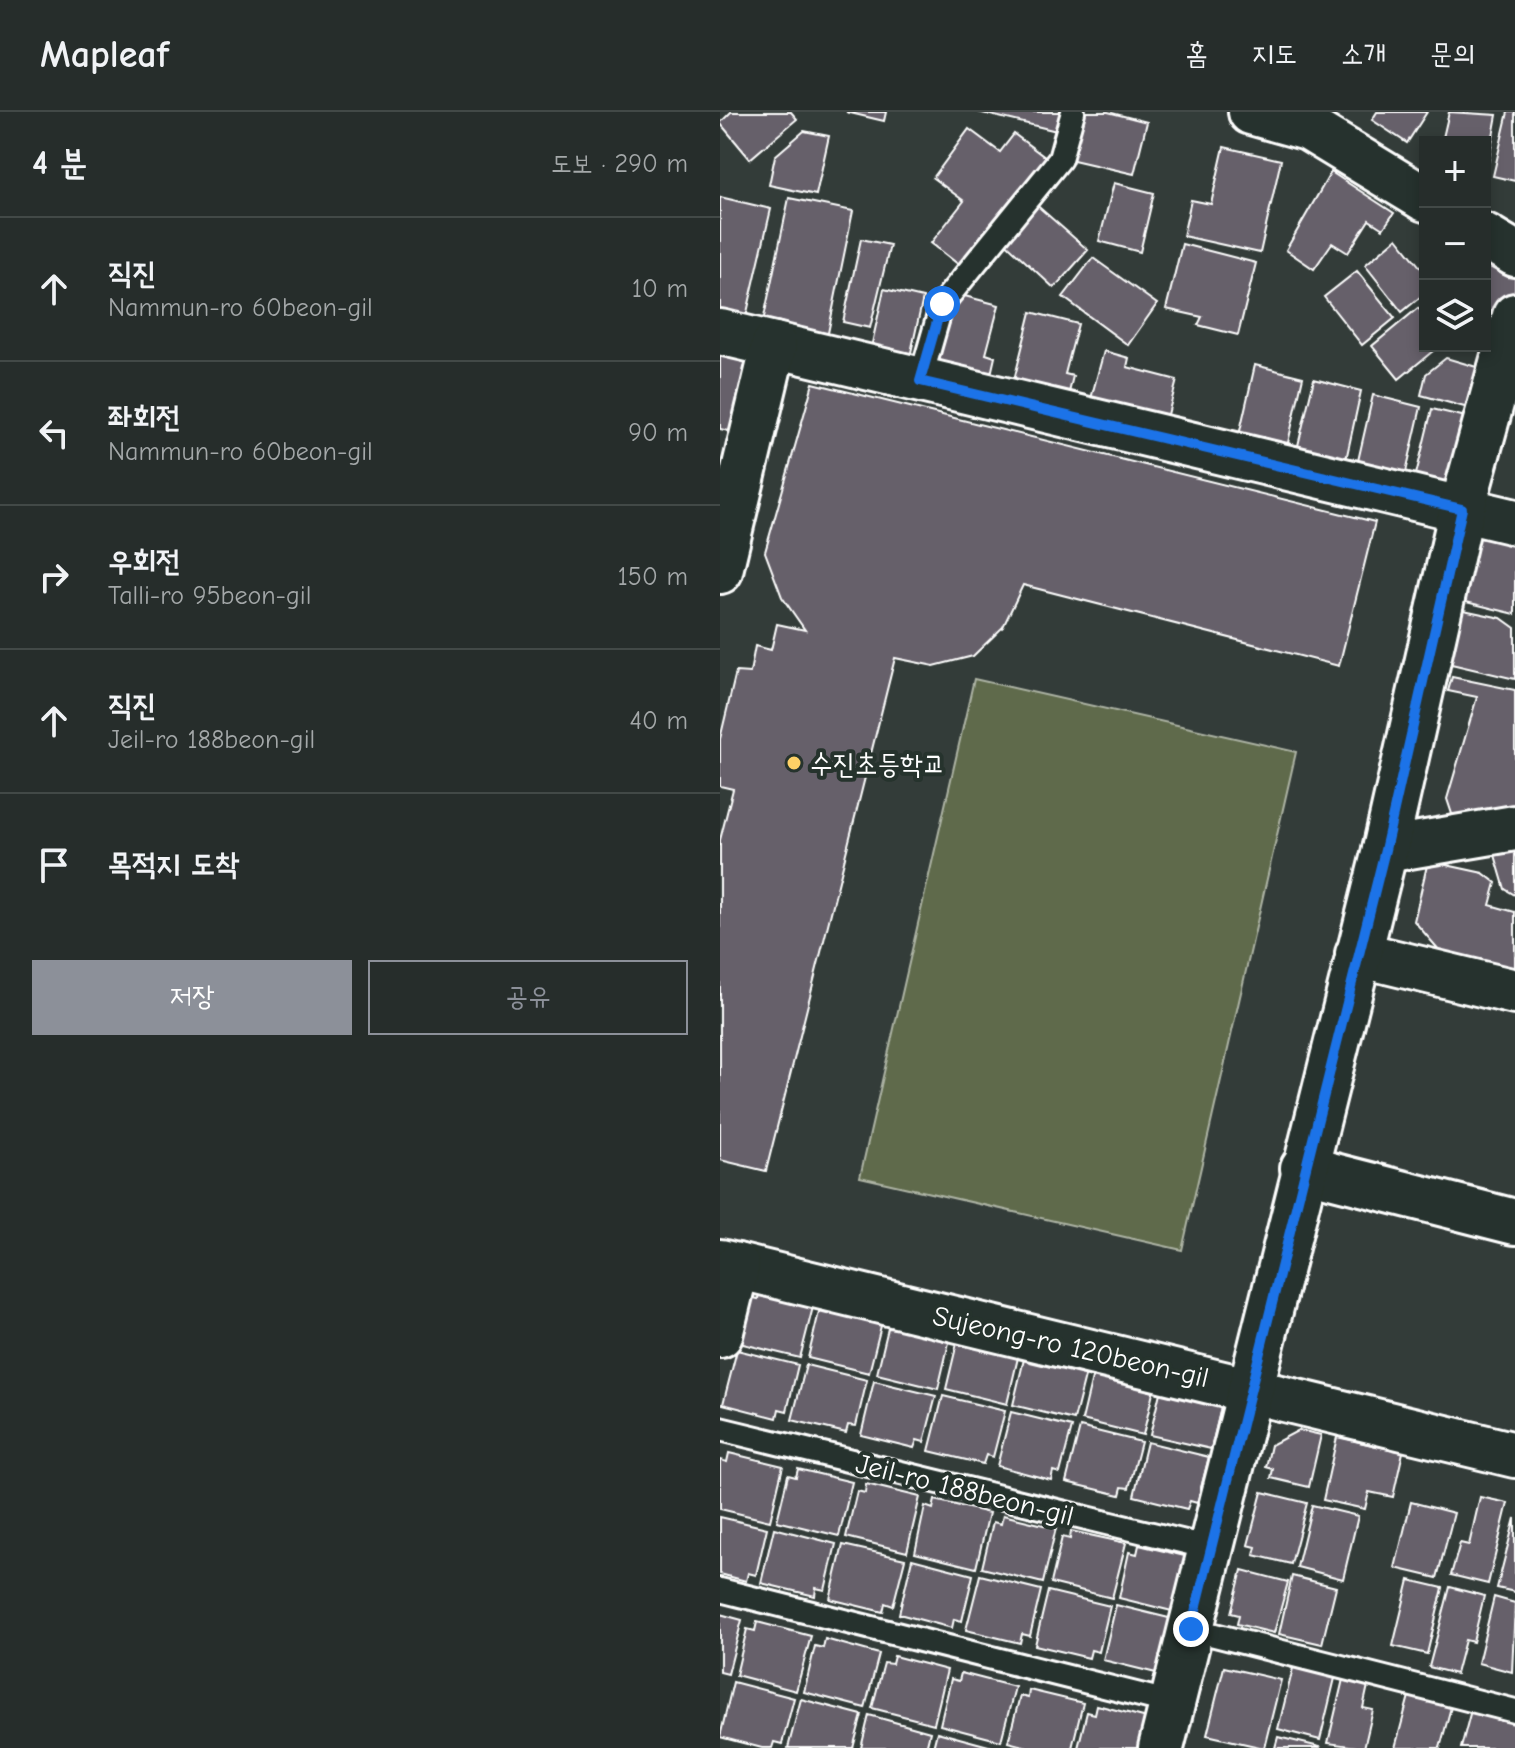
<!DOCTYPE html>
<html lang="ko">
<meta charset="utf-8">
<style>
:root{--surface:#262d2b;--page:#323937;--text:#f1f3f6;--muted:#a4a8a9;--line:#424947;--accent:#8c9099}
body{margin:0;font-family:"Comic Neue","Poor Story",sans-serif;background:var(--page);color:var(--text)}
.controls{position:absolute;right:24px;top:24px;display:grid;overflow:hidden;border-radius:0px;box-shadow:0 4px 12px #0003}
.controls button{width:72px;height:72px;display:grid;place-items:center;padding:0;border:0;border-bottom:2px solid var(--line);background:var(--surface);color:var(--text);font:40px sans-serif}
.stop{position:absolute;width:24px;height:24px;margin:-18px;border:6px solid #1a73e8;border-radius:50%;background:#fff}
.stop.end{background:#1a73e8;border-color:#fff;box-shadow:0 2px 8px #0008}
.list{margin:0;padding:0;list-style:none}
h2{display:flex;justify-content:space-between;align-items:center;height:104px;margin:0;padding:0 32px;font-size:34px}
h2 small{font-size:26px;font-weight:400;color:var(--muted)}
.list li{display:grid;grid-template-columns:52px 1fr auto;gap:24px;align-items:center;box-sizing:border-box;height:144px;padding:0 32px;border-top:2px solid var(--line)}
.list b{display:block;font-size:30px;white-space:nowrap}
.list p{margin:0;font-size:26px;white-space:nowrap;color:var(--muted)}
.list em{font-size:26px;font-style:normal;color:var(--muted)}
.actions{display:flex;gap:16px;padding:24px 32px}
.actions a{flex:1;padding:18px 0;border:2px solid var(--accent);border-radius:0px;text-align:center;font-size:28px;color:var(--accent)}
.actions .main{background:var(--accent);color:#fff}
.icon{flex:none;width:44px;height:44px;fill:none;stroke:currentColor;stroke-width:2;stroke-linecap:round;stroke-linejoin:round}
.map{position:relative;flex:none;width:795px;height:1636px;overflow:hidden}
header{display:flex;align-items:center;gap:48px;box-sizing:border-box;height:112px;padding:0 40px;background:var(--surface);border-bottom:2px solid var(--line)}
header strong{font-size:38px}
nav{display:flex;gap:44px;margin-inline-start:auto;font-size:28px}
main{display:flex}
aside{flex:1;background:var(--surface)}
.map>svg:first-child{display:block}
.green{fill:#5e6a4b;stroke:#aeb4a5;stroke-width:2}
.building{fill:#66606a;stroke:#fff;stroke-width:2}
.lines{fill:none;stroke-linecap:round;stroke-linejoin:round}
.lane-casing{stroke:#fff;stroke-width:28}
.street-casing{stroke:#fff;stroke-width:50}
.lane{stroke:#26332d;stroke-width:22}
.street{stroke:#26332d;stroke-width:44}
.route{stroke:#1a73e8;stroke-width:10}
.poi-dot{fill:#ffd166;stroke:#26332d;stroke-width:3}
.labels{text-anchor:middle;stroke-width:8;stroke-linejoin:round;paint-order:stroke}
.poi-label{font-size:28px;fill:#fff;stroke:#26332d;text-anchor:start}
.street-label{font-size:28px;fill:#fff;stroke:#26332d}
</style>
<header>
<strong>Mapleaf</strong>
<nav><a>홈</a><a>지도</a><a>소개</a><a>문의</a></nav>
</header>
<main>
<aside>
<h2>4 분<small>도보 · 290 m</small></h2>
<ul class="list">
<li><svg class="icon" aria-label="ahead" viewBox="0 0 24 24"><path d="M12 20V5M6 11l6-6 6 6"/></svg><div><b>직진</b><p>Nammun-ro 60beon-gil</p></div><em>10 m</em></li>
<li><svg class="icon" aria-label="left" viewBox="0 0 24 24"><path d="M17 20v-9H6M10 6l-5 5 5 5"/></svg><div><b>좌회전</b><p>Nammun-ro 60beon-gil</p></div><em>90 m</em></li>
<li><svg class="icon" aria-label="right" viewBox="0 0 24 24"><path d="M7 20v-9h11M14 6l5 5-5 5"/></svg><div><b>우회전</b><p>Talli-ro 95beon-gil</p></div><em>150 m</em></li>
<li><svg class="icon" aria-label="ahead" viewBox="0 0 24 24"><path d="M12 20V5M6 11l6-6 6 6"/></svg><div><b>직진</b><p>Jeil-ro 188beon-gil</p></div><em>40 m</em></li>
<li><svg class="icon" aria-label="arrive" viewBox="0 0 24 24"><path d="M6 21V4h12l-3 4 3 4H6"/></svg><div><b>목적지 도착</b></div></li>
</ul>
<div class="actions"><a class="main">저장</a><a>공유</a></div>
</aside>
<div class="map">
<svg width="795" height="1636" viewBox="0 0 795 1636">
<rect width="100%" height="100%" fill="#333c39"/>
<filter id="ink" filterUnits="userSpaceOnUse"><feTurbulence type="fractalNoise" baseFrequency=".0125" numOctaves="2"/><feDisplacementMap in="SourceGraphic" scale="16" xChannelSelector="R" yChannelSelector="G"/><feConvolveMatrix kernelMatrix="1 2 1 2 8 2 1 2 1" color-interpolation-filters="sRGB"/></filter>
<g filter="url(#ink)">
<path class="green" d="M254,567L576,640L462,1138L140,1065Z"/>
<g class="building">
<path d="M11,0H71L77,7L30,47L0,11Z"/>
<path d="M126,0H166L164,9Z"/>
<path d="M258,0H346L341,20Z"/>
<path d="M361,0H388L427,10L414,62L349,47Z"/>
<path d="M657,0H707L687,31L652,8Z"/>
<path d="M729,0L777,3L768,51L765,30H722Z"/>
<path d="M788,0H795V69L773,64Z"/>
<path d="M249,17L280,40L294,22L330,49L243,156L211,131L244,89L213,66Z"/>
<path d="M84,19L109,24L96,83L49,73L55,44Z"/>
<path d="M504,35L561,48L540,141L463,124L471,88L491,92Z"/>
<path d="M611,60L674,101L663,117L649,108L628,141L612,131L594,157L566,138Z"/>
<path d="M394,71L434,81L420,140L379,129Z"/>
<path d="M0,85L51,97L26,205L0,199Z"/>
<path d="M69,86L133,99L107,226L43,210Z"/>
<path d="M313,90L368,138L334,176L280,126Z"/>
<path d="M677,126L705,161V181L682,200L645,153Z"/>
<path d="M141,127L170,133L150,216L123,210Z"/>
<path d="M462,132L536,151L518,223L478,213L482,205L446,197Z"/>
<path d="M778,142L795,155V177L785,218L765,213V157Z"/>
<path d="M373,146L437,192L408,233L343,185Z"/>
<path d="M637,159L675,206L642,233L604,185Z"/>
<path d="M164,177L203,186L190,245L151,236Z"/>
<path d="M233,181L279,193L266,242L275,245L269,271L214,257Z"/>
<path d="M698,196L705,204V234H719L679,267L652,234Z"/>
<path d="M311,200L358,212L345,262L353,264L347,289L292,276Z"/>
<path d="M0,234L31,242L13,320L0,317Z"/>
<path d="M384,239L409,246L407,255L457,268L445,314L369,294Z"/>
<path d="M726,246L770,259L759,299L701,283L706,262Z"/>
<path d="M535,253L583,265L565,344L517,332Z"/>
<path d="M594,267L641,279L624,357L575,346Z"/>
<path d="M93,271L655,410L619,554L303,473L283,515L253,544L214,554L175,546L46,1059L0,1048V728L13,677L0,674V627L16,560L30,561L35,534L51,538L57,512L85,518L62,485L45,440Z"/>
<path d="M653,283L701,295L683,373L635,362Z"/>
<path d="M712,297L759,308L742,387L693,375Z"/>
<path d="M758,419L795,427V502L742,489Z"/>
<path d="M739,497L781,506L795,516V567L727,551Z"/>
<path d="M732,565L795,578V708L737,717L727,687L757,585L728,579Z"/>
<path d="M795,737V783L785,777L775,743Z"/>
<path d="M708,749L763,761L776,771L770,793L795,800V859L720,839L694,809Z"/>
<path d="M40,1178L94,1191L80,1246L19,1231L30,1185L38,1187Z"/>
<path d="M109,1193L163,1206L149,1261L88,1246L99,1200L107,1202Z"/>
<path d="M177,1209L231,1222L218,1277L157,1262L168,1216L176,1217Z"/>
<path d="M246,1224L300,1237L287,1292L226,1277L237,1231L244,1233Z"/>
<path d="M17,1238L78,1253L67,1299L59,1297L57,1306L3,1292Z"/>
<path d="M314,1240L368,1253L354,1308L293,1293L304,1247L312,1249Z"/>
<path d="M86,1253L147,1268L136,1314L128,1313L126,1321L72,1308Z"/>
<path d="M373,1262L436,1268L423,1323L362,1308Z"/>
<path d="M154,1269L216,1284L204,1330L197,1328L194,1336L141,1323Z"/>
<path d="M441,1276L504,1283L491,1337L430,1323Z"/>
<path d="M223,1284L285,1299L273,1345L266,1343L263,1352L209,1339Z"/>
<path d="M291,1300L352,1315L340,1361L333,1359L331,1368L277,1354Z"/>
<path d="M360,1315L421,1330L409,1376L402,1375L400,1383L346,1370Z"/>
<path d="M579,1318L601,1323L589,1375L551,1366L553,1357L546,1355L551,1333Z"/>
<path d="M617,1325L683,1340L673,1385L649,1380L645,1397L603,1388Z"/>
<path d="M427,1330L489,1345L477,1391L470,1389L467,1397L414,1384Z"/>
<path d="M9,1341L63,1354L50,1409L0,1397V1348L7,1350Z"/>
<path d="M78,1357L132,1370L119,1424L57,1409L68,1363L76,1365Z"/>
<path d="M146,1372L200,1385L187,1440L126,1425L137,1379L145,1381Z"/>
<path d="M542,1380L587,1391L571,1452L534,1443L536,1435L528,1433Z"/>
<path d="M760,1385L788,1391L768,1472L731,1463L740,1431L749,1433Z"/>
<path d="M215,1388L269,1401L256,1456L195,1441L205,1394L213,1397Z"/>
<path d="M691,1390L734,1401L717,1466L675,1456Z"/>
<path d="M592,1393L638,1404L623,1467L577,1455Z"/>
<path d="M283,1403L336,1416L323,1471L262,1456L273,1410L281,1412Z"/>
<path d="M0,1405L47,1416L36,1463L28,1461L26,1469L0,1462Z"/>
<path d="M795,1406V1480L777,1476Z"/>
<path d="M54,1416L116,1432L105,1478L96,1476L95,1484L41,1471Z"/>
<path d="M351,1419L406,1431L392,1486L331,1471L342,1425L350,1427Z"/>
<path d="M123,1433L185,1447L173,1494L165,1491L163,1500L110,1487Z"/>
<path d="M419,1433L473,1446L460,1501L399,1486L409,1440L417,1442Z"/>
<path d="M192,1447L253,1463L242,1509L234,1507L232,1516L179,1502Z"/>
<path d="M522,1458L568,1470L554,1521L517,1512L519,1503L511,1501Z"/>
<path d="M260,1463L321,1478L310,1524L302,1522L300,1531L246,1518Z"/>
<path d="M572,1464L616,1475L602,1532L559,1522Z"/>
<path d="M689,1468L723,1476L707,1542L673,1534Z"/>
<path d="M730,1475L764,1484L753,1530L745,1528L736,1562L709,1555Z"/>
<path d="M328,1479L390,1494L379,1540L371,1538L369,1546L315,1533Z"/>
<path d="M774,1485L795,1491L792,1560L758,1551Z"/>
<path d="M396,1493L457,1508L446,1554L438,1552L436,1561L383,1548Z"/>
<path d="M0,1502L22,1508L8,1562L0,1560Z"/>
<path d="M37,1510L91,1524L76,1579L16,1563L27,1517L35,1519Z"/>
<path d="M105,1527L159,1542L145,1596L84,1580L95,1534L103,1536Z"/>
<path d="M174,1544L227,1558L214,1612L152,1596L164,1551L172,1552Z"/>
<path d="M574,1552L616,1562L600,1628L558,1617Z"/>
<path d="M504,1555L561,1568L544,1636L487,1623Z"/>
<path d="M241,1561L295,1575L281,1629L220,1613L231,1567L239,1569Z"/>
<path d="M624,1563L649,1569L643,1596L653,1598L644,1636L608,1631Z"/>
<path d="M13,1570L74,1586L62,1632L54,1630L52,1636H42L0,1625Z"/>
<path d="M309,1578L363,1591L352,1636H311L288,1630L300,1584L308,1586Z"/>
<path d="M689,1584L731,1595L720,1636H675Z"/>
<path d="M81,1587L142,1603L133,1636H68Z"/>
<path d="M377,1593L431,1607L423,1636H358L367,1600L375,1602Z"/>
<path d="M751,1598L795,1609V1636H741Z"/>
<path d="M149,1603L210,1620L206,1636H141Z"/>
<path d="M217,1620L276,1636H213Z"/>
<path d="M558,1625L600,1635L599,1636H555Z"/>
</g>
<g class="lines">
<g class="lane-casing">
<g id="lane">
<path d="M200,269L222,192L340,47L353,0"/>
<path d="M0,1317L490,1436"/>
<path d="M0,1478L452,1591"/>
<path d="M471,1517L795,1599"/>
</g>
</g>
<g class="street-casing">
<g id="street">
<path d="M531,0L588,16L705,87"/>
<path d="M765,124L795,142"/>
<path d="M0,220L795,410"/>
<path d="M0,459L54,233"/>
<path d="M665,738L795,716"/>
<path d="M638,842L795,880"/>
<path d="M583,1056L795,1110"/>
<path d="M0,1150L795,1343"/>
<path d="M0,1223L17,1154"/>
<path d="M441,1636L665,738L742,397L795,204"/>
</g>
</g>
<use href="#lane" class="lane"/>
<use href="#street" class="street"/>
</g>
</g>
<g class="lines" filter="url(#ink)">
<path class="route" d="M222,192L200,269L742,397L665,738L471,1517"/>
</g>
<circle class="poi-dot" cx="74" cy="651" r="8"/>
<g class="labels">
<g class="poi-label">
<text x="90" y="661">수진초등학교</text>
</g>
<g class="street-label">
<text transform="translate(351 1234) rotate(13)" y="10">Sujeong-ro 120beon-gil</text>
<text transform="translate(245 1377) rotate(14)" y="10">Jeil-ro 188beon-gil</text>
</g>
</g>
</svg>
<div class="controls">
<button>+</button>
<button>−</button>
<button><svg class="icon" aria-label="layers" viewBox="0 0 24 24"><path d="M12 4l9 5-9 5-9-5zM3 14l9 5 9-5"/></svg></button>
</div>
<div class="stop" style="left:222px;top:192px"></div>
<div class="stop end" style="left:471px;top:1517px"></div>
</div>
</main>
